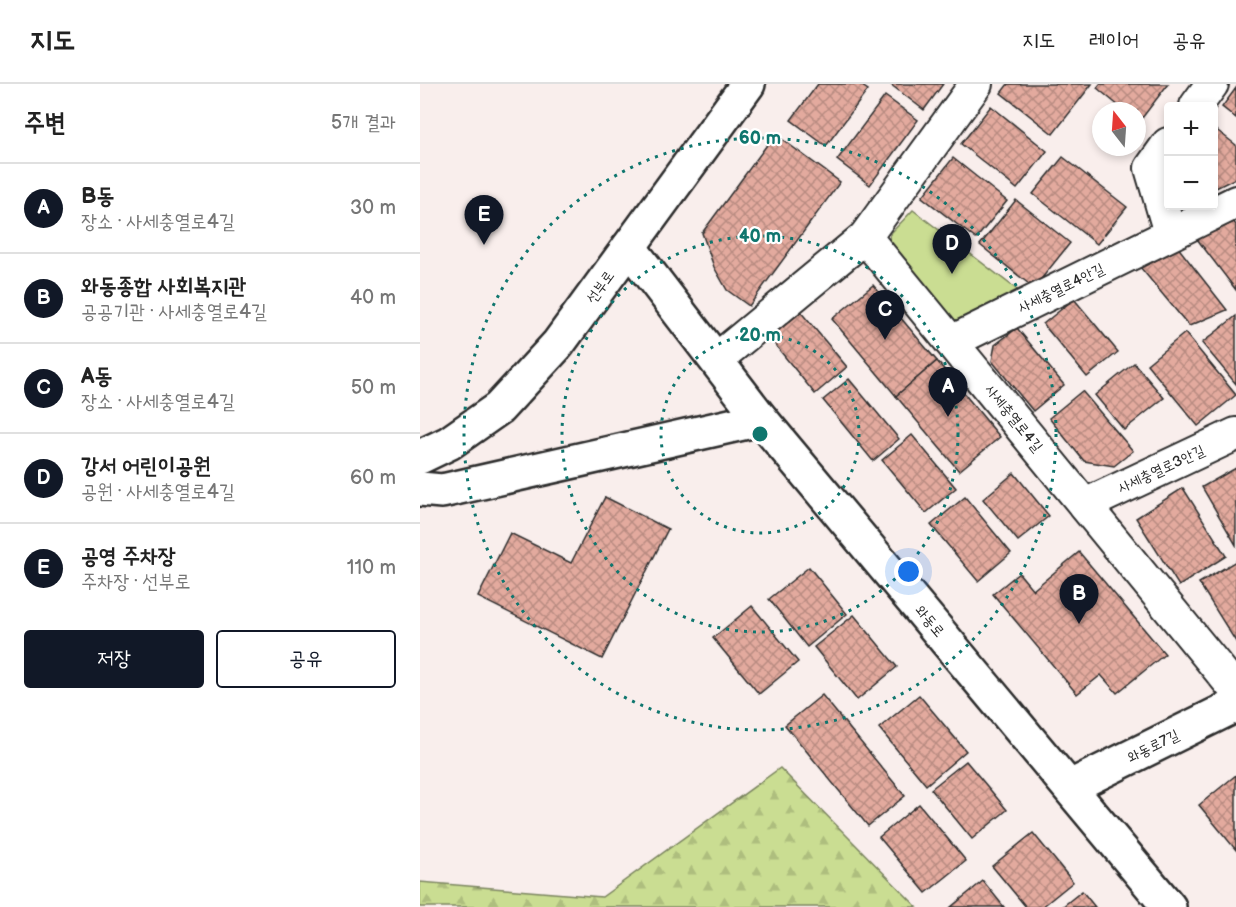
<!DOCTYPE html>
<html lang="ko">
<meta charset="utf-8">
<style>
:root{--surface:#fff;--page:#f2f2f2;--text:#222;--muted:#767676;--line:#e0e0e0;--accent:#111827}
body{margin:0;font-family:"Balsamiq Sans","Poor Story",sans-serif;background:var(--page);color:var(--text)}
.controls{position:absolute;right:18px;top:18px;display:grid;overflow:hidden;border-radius:6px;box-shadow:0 3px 9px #0003}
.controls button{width:54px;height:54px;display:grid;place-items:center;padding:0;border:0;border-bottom:2px solid var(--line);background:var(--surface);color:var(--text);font:30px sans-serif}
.compass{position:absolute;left:672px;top:18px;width:54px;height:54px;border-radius:50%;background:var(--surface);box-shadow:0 3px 9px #0003;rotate:343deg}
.you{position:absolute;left:489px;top:488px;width:21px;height:21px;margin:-15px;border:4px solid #fff;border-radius:50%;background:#1a73e8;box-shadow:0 0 0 9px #1a73e833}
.badge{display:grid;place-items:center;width:39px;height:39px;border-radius:50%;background:var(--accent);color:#fff;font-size:20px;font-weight:700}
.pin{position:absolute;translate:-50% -50px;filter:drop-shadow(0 2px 3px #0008)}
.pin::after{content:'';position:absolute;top:32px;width:21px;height:18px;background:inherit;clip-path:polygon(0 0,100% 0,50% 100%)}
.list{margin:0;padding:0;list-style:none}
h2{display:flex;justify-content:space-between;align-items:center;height:78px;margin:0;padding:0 24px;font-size:26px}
h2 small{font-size:20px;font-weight:400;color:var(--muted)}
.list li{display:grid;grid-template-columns:39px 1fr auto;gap:18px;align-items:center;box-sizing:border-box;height:90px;padding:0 24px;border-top:2px solid var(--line)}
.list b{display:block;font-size:22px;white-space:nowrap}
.list p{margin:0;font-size:20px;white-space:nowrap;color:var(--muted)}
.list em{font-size:20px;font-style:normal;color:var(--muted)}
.actions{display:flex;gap:12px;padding:18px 24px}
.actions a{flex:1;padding:14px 0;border:2px solid var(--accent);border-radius:6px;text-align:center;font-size:21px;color:var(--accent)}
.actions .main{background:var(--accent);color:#fff}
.map{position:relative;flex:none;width:816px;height:823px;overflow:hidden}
header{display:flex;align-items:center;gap:36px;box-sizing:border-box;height:84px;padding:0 30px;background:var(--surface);border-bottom:2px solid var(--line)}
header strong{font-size:28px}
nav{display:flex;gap:33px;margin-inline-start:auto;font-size:21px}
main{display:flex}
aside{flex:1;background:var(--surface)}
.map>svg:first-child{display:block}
.forest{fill:url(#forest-firs);stroke:#7a845e;stroke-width:1.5}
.park{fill:#cadd92;stroke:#7a845e;stroke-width:1.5}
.building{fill:url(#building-cross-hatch);stroke:#2b2b2b;stroke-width:1.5}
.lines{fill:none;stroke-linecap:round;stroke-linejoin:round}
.street-casing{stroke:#2b2b2b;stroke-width:36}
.secondary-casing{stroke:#2b2b2b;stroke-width:38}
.street{stroke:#fff;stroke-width:32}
.secondary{stroke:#fff;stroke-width:33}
.ring{fill:none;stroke:#0f766e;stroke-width:3;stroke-dasharray:3 6}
.labels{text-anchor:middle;stroke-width:4.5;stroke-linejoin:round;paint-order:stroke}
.street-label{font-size:15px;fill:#2b2b2b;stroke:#fff}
.centre{fill:#0f766e;stroke:#fff;stroke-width:3}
.ring-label{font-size:18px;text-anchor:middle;font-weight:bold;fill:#0f766e;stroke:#fff;stroke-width:4.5;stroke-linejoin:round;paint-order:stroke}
</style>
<header>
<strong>지도</strong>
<nav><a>지도</a><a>레이어</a><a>공유</a></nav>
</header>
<main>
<aside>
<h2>주변<small>5개 결과</small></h2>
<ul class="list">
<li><span class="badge">A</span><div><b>B동</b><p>장소 · 사세충열로4길</p></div><em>30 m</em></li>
<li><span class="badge">B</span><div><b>와동종합 사회복지관</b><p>공공기관 · 사세충열로4길</p></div><em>40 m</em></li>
<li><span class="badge">C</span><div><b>A동</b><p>장소 · 사세충열로4길</p></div><em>50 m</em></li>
<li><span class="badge">D</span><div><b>강서 어린이공원</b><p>공원 · 사세충열로4길</p></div><em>60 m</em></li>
<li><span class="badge">E</span><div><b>공영 주차장</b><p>주차장 · 선부로</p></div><em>110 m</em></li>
</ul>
<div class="actions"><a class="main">저장</a><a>공유</a></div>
</aside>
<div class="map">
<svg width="816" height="823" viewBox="0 0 816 823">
<defs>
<pattern id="forest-firs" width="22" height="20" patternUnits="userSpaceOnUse" patternTransform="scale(1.5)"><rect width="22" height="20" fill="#cadd92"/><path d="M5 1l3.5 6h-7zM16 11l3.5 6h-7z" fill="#aebe7e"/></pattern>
<pattern id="building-cross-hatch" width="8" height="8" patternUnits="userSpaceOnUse" patternTransform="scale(1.5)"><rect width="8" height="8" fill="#e3aa9e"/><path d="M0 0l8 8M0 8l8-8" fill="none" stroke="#b88b81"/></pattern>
</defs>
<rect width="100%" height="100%" fill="#f9eeec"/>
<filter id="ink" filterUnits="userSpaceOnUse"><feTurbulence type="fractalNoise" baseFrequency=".0167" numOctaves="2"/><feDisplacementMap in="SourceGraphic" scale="12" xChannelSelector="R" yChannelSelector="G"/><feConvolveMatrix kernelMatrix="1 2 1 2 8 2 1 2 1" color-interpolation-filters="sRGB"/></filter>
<g filter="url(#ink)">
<path class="forest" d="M360,684L497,823H0V798L182,813Z"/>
<path class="park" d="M493,126L604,211L536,248L468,169L470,150Z"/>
<g class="building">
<path d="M398,0H439L448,6L406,62L371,36Z"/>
<path d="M470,0H523L504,26Z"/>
<path d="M588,0H672L633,50L581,9Z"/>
<path d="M680,0H748L719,38L717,27H705L677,4Z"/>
<path d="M816,4V34L802,23Z"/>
<path d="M465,12L498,36L450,101L417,76Z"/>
<path d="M571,22L627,67L597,105L541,60Z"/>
<path d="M794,44L816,61V94L794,105Z"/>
<path d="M355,50L420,98L329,222L307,206L294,183L282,149Z"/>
<path d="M643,73L707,123L677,160L613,110Z"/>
<path d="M533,74L587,117L556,155L502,113Z"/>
<path d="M596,116L650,159L614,204L560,161Z"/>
<path d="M814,138L816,141V206L777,155Z"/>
<path d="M757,162L807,226L769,242L720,183Z"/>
<path d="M453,201L517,277L476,312L412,235Z"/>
<path d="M654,215L698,268L667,293L623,240Z"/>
<path d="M379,226L427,283L395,310L348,252Z"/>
<path d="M816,232V300L782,259Z"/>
<path d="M597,244L644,301L613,327L572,277L575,261Z"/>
<path d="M765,249L816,311L778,342L727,280Z"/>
<path d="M517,277L580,353L539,387L476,312Z"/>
<path d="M714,279L744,314L704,346L675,311Z"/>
<path d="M429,295L479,355L453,377L403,316Z"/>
<path d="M662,307L713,367L694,382L664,377L629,334Z"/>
<path d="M492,351L536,404L506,429L462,376Z"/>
<path d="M816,384V461L782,403Z"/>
<path d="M594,389L629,432L598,457L563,415Z"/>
<path d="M763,404L806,472L759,502L716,434Z"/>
<path d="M185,413L248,445L182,575L58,513L90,449L151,479Z"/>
<path d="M545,413L591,469L558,497L511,441Z"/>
<path d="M659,468L745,570L697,609L681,591L657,610L573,510L599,489L613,506Z"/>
<path d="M816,477V558L779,499Z"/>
<path d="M389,483L427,530L387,563L349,515Z"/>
<path d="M332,522L378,578L339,610L293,554Z"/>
<path d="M434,531L477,583L437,616L394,563Z"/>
<path d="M402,611L485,712L448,742L365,641Z"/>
<path d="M499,611L546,667L506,701L459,644Z"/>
<path d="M546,677L587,726L552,755L511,705Z"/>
<path d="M816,691V766L779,721Z"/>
<path d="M499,720L546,777L506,809L459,753Z"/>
<path d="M613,749L653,798L622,823H606L572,782Z"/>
<path d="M563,797L584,823H531Z"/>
<path d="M662,807L675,823H642Z"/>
</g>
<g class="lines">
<g class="street-casing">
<g id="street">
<path d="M556,0L445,153L816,606"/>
<path d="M776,22L792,0"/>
<path d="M748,60L731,84L750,149"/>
<path d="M531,258L816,118"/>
<path d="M297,275L445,153"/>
<path d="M665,421L816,350"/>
</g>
</g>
<g class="secondary-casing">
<g id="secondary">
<path d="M209,163L341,335L749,823"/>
<path d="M0,373L29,359L79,324L138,260L328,0"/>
<path d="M0,405L22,407L341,335"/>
<path d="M650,703L816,621"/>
</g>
</g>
<use href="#street" class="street"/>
<use href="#secondary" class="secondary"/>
</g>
</g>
<g class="ring">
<circle cx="340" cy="350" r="99"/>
<circle cx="340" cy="350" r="198"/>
<circle cx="340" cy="350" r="296"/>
</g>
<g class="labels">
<g class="street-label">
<text transform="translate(180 203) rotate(-54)" y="5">선부로</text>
<text transform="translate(641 204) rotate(-26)" y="5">사세충열로4안길</text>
<text transform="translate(594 334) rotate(51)" y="5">사세충열로4길</text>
<text transform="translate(741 385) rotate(-25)" y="5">사세충열로3안길</text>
<text transform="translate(510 537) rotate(50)" y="5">와동로</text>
<text transform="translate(733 662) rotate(-26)" y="5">와동로7길</text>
</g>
</g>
<circle cx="340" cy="350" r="9" class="centre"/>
<g class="ring-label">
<text x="340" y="60">60 m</text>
<text x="340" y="158">40 m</text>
<text x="340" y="257">20 m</text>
</g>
</svg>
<div class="controls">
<button>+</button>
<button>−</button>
</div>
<svg class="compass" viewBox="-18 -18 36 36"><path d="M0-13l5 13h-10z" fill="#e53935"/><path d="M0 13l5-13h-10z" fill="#767676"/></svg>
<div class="you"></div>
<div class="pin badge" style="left:528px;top:333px">A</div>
<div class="pin badge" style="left:659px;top:540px">B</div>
<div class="pin badge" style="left:465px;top:256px">C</div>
<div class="pin badge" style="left:532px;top:190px">D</div>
<div class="pin badge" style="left:64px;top:161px">E</div>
</div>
</main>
